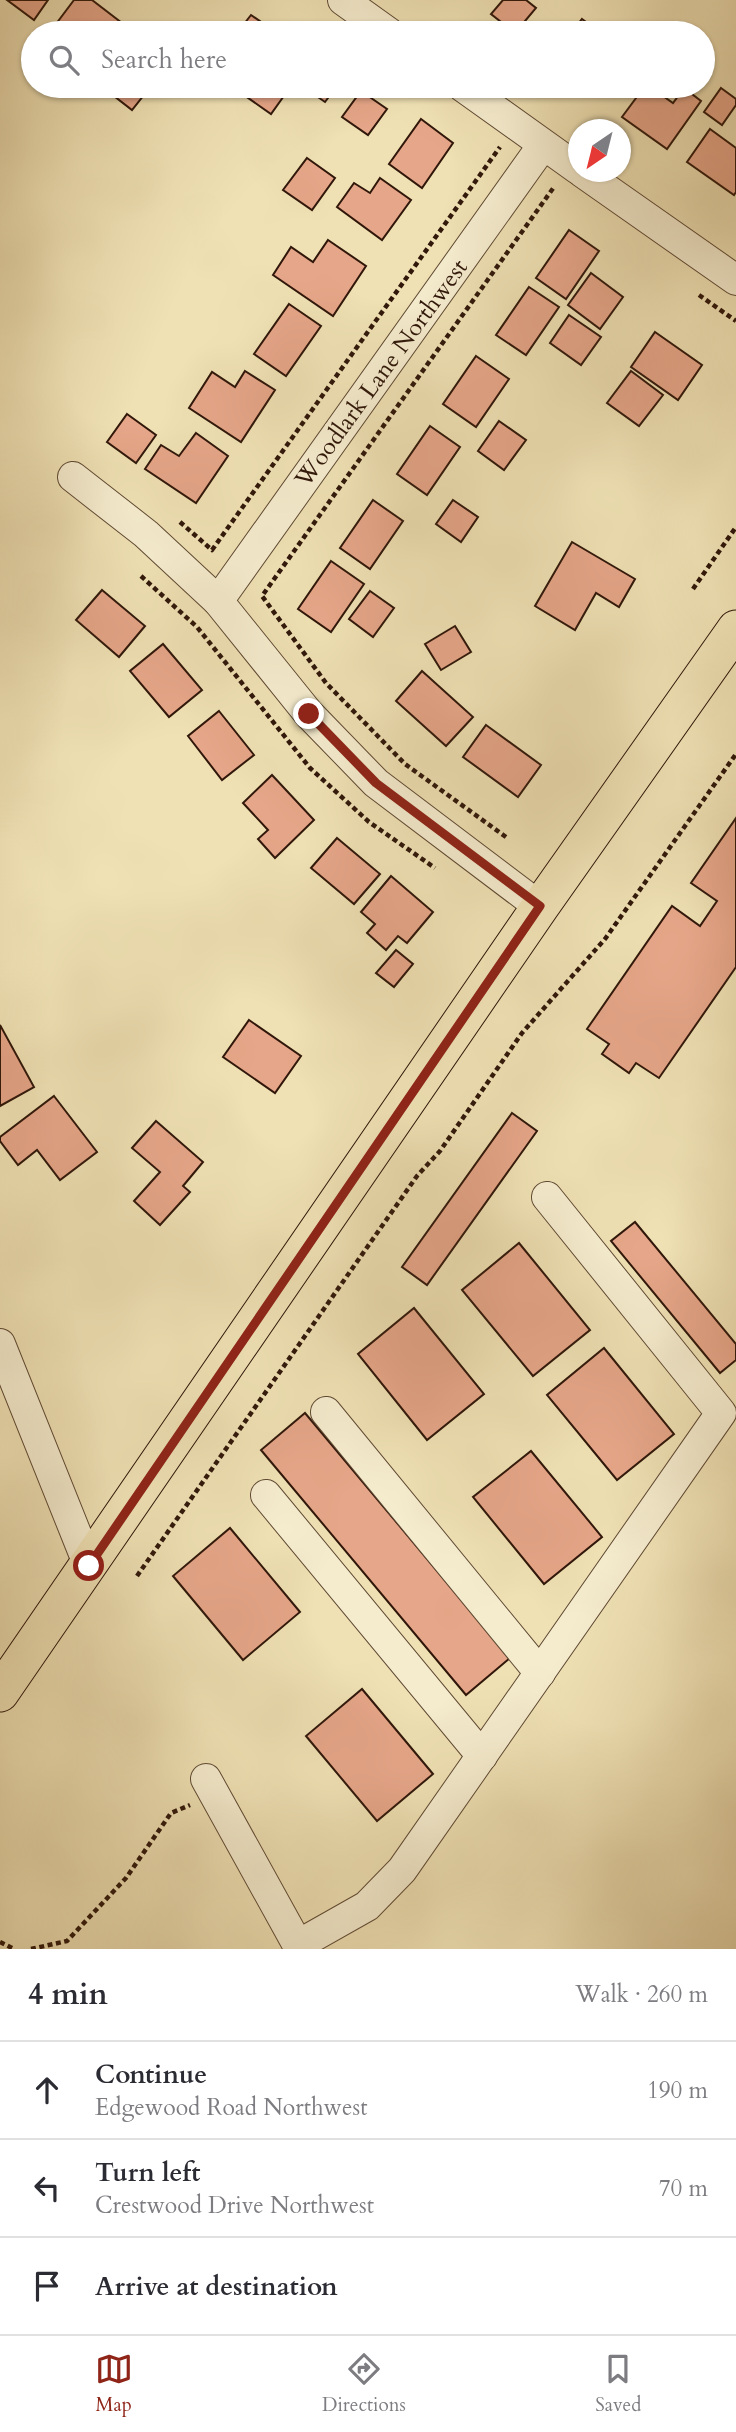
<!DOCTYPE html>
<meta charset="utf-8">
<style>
:root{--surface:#fff;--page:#f7f7f7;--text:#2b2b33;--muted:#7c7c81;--line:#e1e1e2;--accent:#8f2418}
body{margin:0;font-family:Cardo,serif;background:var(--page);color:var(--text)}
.compass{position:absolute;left:568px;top:119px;width:63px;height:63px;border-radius:50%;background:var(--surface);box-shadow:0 2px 5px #0004;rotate:215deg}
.stop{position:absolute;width:21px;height:21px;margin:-16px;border:5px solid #8f2418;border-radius:50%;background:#fff}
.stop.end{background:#8f2418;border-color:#fff;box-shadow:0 2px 7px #0008}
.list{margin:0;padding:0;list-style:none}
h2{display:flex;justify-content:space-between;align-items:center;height:91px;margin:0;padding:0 28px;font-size:30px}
h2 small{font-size:23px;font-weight:400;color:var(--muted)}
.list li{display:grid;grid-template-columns:46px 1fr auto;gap:21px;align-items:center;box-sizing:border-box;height:98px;padding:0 28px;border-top:2px solid var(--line)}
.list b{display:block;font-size:26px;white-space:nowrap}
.list p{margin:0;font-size:23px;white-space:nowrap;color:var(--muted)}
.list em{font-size:23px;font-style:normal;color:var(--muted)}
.icon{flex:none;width:38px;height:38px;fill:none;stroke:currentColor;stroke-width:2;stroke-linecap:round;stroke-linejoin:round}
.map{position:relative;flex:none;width:736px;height:1949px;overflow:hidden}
.search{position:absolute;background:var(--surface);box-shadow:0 2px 5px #0004;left:21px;right:21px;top:21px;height:77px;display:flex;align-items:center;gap:18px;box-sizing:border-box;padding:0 24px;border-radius:38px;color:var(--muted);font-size:26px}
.sheet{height:385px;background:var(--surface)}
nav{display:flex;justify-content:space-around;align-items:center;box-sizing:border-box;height:98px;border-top:2px solid var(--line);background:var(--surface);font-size:19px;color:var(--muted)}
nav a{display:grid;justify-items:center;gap:4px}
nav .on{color:var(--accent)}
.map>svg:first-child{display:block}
.building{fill:#e6a689;stroke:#30170a;stroke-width:2}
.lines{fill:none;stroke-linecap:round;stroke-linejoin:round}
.minor-casing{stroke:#604a34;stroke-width:32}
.major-casing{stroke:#30170a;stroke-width:39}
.path{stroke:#30170a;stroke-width:4.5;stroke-dasharray:5 3.5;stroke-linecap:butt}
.minor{stroke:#f5ecce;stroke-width:30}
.major{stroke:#efe1b4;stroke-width:37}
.route{stroke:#8f2418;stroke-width:9}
.labels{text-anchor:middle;stroke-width:7;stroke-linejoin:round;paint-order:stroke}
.street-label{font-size:24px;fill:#30170a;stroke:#f5ecce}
</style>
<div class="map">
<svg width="736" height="1949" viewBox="0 0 736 1949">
<rect width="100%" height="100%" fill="#efe1b4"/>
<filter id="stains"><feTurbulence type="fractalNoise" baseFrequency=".00286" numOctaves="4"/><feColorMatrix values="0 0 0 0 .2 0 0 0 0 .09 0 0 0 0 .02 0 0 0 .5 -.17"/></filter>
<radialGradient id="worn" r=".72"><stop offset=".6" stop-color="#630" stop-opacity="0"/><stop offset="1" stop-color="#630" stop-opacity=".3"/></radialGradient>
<g class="building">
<path d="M7,0H48L34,20Z"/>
<path d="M74,0H92L135,33H60L53,28Z"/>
<path d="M503,0H526L536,8L515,33L491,14Z"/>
<path d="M251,15L277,33H237Z"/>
<path d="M582,19L601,33H571Z"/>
<path d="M122,86H151L132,110L114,96Z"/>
<path d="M231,86H276L286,93L271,114Z"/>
<path d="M302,86H337L325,102Z"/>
<path d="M645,86H649L673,103L684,88L701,101L667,149L622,117Z"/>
<path d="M721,88L736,99V105L722,125L704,112Z"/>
<path d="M361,91L387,109L368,135L342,117Z"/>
<path d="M421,119L453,143L422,188L389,164Z"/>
<path d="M710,129L736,148V192L734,195L687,162Z"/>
<path d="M307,158L335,178L312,210L283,190Z"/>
<path d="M380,178L411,200L382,240L337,207L354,183L370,193Z"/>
<path d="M569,230L599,251L566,299L536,278Z"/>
<path d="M328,240L366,266L333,316L273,275L291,247L313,262Z"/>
<path d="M591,273L623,297L600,329L568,305Z"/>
<path d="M529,287L559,307L526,355L496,335Z"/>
<path d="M289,304L321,326L286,376L254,354Z"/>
<path d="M569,315L601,337L581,365L550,343Z"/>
<path d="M655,332L702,365L678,400L631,367Z"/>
<path d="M476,356L509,379L476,427L443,404Z"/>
<path d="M245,371L275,390L241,442L189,408L212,372L235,387Z"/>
<path d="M631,371L663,395L639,426L607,403Z"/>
<path d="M127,414L156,435L136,463L107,442Z"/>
<path d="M499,421L526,440L504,470L478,451Z"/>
<path d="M430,426L460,447L427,495L397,474Z"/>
<path d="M196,433L228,456L196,503L145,469L161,445L179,456Z"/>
<path d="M373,500L403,521L370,569L340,548Z"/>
<path d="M453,500L478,517L461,542L436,524Z"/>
<path d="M572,542L635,579L619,607L596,593L575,630L535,606Z"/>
<path d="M331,561L364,584L331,632L298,609Z"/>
<path d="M102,590L145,626L119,657L76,620Z"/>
<path d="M370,591L394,608L373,637L349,619Z"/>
<path d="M455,626L471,652L441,670L425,644Z"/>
<path d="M163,644L202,690L169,717L130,671Z"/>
<path d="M422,671L473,717L446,746L396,701Z"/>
<path d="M219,711L254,755L222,780L188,736Z"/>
<path d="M486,725L541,765L518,797L463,757Z"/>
<path d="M272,775L314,820L275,858L258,839L268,830L243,803Z"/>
<path d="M736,818V967L659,1078L636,1063L629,1073L602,1054L609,1044L587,1029L672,906L700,926L717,901L691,883Z"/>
<path d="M337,838L380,874L354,904L311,868Z"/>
<path d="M391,876L433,912L407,943L398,936L386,950L367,933L375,924L361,912Z"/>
<path d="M396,950L413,964L394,987L376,973Z"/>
<path d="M249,1020L301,1056L275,1093L223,1057Z"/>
<path d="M0,1025L34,1087L0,1106Z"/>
<path d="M54,1096L97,1152L60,1180L37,1150L18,1165L0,1141V1137Z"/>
<path d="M512,1113L537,1131L427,1285L402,1267Z"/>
<path d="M156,1121L203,1162L183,1186L190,1192L160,1225L134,1201L160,1172L132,1148Z"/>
<path d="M635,1222L736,1344V1360L720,1373L611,1241Z"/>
<path d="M519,1243L590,1330L533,1376L462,1290Z"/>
<path d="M414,1308L484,1394L427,1440L358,1354Z"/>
<path d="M604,1348L674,1434L617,1480L547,1395Z"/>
<path d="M305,1413L510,1658L466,1695L261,1450Z"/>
<path d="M531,1451L602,1537L544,1584L473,1497Z"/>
<path d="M230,1528L300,1612L243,1660L173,1576Z"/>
<path d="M362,1689L433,1774L377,1821L306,1736Z"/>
</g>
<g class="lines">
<g class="minor-casing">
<g id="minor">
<path d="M343,0L389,33"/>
<path d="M462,86L578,169"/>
<path d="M582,172L736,280"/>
<path d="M73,477L146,534L218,601L309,714L376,783L540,907"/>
<path d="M218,601L543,145"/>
<path d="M0,1344L89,1566"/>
<path d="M326,1412L540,1673"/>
<path d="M266,1495L482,1756"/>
<path d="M206,1779L300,1949"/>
<path d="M298,1945L367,1906L402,1870L721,1413L547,1197"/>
</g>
</g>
<g class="major-casing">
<path id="major" d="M0,1693L540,907L736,629"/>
</g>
<g class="path">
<path d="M699,295L736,321"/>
<path d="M180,522L212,550L500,147"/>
<path d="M141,576L197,627L310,768L369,822L435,868"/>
<path d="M693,589L736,527"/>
<path d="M506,837L405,764L326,683L262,596L554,187"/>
<path d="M137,1576L417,1176L440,1151L522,1033L605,939L736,754"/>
<path d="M0,1942L14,1949"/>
<path d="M31,1949L67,1941L126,1878L171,1813L190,1805"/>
</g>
<use href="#minor" class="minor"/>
<use href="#major" class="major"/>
</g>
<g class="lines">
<path class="route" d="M89,1566L540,906L376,783L309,714"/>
</g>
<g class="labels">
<g class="street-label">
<text transform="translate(381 373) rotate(-54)" y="8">Woodlark Lane Northwest</text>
</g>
</g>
<rect width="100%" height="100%" filter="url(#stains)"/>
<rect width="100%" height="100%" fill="url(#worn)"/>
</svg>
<svg class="compass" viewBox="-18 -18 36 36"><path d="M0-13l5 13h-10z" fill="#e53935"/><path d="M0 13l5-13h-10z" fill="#7c7c81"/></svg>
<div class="stop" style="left:89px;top:1566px"></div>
<div class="stop end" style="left:309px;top:714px"></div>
<div class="search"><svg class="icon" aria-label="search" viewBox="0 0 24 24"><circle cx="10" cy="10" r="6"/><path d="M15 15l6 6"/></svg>Search here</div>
</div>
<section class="sheet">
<h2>4 min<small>Walk · 260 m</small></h2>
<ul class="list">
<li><svg class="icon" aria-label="ahead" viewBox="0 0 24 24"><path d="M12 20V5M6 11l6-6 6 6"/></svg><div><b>Continue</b><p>Edgewood Road Northwest</p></div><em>190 m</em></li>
<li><svg class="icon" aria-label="left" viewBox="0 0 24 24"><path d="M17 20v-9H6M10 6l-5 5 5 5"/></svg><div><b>Turn left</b><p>Crestwood Drive Northwest</p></div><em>70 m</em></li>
<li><svg class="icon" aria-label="arrive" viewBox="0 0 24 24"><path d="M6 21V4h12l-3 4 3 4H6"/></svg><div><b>Arrive at destination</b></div></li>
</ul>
</section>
<nav>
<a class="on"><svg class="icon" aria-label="map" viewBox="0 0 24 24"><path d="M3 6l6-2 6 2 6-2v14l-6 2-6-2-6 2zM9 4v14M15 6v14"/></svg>Map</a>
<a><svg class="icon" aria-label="directions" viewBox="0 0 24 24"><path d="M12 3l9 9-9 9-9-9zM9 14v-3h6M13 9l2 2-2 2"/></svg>Directions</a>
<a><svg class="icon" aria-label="saved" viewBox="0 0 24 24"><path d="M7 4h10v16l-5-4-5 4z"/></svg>Saved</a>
</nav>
